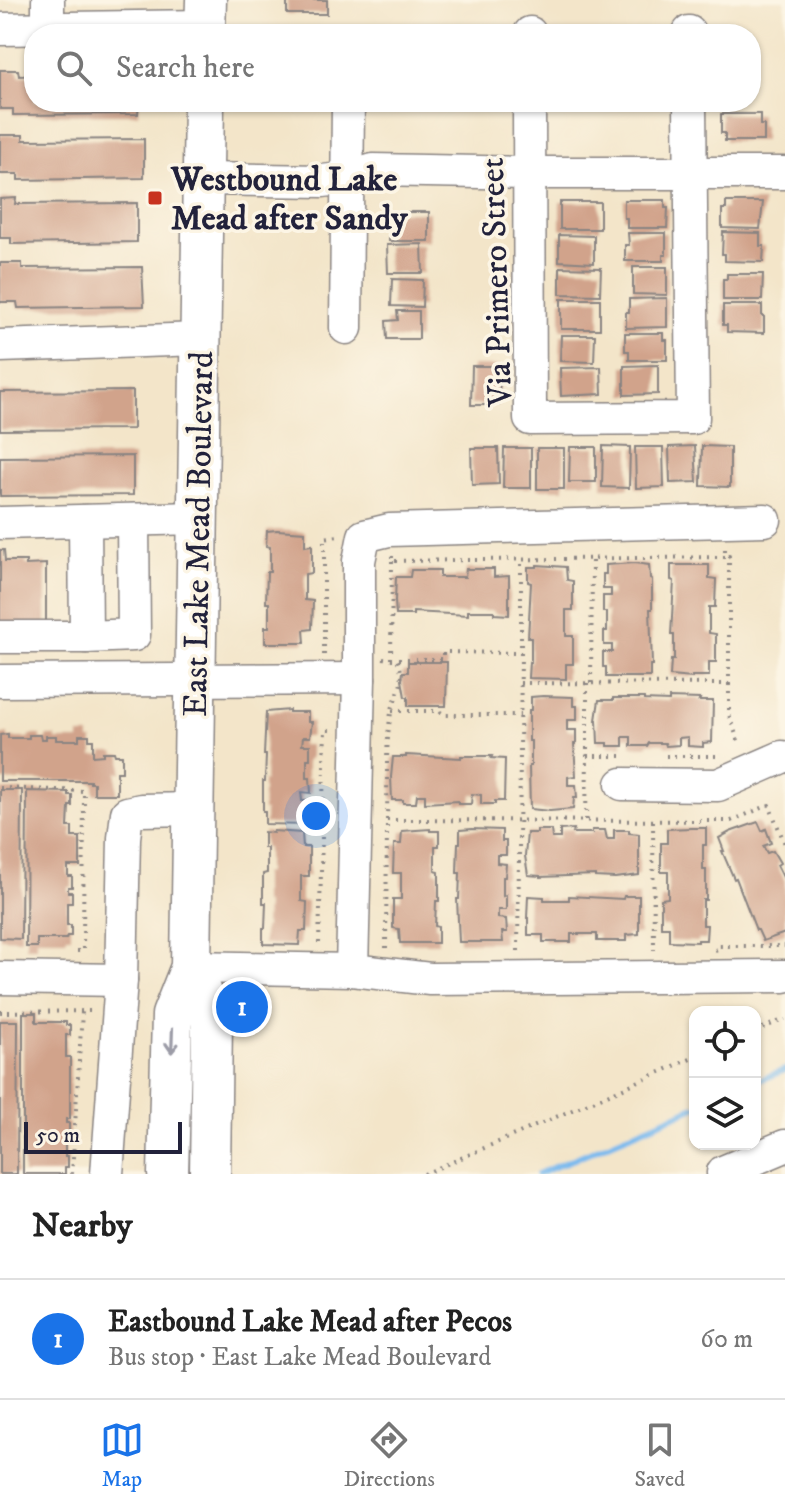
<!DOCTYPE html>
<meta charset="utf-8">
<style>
:root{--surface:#fff;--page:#f2f2f2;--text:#222;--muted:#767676;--line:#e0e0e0;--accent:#1a73e8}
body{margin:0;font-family:"IM FELL DW Pica",serif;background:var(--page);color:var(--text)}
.controls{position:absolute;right:24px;bottom:24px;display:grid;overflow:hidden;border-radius:16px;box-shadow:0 2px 6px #0004}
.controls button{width:72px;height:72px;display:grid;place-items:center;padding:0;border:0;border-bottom:2px solid var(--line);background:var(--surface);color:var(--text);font:40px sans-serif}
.scale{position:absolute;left:24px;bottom:20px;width:158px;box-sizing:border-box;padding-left:8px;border:4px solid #22223b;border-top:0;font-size:22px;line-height:28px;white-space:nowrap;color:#22223b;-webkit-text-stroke:6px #fcf5e5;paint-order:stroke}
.you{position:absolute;left:316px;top:816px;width:28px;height:28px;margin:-20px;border:6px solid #fff;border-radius:50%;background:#1a73e8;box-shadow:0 0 0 12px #1a73e833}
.badge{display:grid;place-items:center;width:52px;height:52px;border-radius:50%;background:var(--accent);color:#fff;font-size:26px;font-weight:700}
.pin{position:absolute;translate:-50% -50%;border:4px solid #fff;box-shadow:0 2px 8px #0006}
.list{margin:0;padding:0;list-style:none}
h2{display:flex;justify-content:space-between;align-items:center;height:104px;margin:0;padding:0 32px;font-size:34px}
h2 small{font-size:26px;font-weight:400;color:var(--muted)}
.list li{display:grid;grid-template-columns:52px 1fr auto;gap:24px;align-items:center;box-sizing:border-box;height:120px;padding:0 32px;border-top:2px solid var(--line)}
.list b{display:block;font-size:30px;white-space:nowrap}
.list p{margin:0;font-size:26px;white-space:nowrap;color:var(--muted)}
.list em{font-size:26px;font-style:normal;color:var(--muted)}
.icon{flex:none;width:44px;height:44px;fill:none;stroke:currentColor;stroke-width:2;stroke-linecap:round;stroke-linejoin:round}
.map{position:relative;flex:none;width:785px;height:1174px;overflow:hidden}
.search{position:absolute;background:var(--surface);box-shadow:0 2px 6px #0004;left:24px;right:24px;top:24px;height:88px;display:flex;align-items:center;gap:20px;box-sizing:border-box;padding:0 28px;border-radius:32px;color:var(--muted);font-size:30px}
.sheet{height:224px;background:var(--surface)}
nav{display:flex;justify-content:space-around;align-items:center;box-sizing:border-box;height:112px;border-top:2px solid var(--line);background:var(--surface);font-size:22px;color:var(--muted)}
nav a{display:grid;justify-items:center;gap:4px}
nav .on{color:var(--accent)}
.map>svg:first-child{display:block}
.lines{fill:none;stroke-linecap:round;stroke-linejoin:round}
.stream{stroke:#7abaee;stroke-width:6}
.building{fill:#d1a38b}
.minor-casing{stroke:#8a8482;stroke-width:35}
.major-casing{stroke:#8a8482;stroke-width:43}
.path{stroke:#8a8482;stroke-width:4;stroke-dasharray:2 6;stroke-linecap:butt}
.minor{stroke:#fff;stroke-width:32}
.major{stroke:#fff;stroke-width:40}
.oneway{stroke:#9c9ca7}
.poi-dot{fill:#c8321e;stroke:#fcf5e5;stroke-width:3}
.labels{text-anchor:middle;stroke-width:7;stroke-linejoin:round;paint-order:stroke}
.poi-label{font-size:34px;font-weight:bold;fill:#22223b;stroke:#fcf5e5;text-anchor:start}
.street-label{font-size:34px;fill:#22223b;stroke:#fcf5e5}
</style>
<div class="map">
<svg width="785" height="1174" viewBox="0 0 785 1174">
<rect width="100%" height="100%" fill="#fcf5e5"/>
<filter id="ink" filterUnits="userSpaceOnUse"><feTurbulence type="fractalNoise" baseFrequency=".0125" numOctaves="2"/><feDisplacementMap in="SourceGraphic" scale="16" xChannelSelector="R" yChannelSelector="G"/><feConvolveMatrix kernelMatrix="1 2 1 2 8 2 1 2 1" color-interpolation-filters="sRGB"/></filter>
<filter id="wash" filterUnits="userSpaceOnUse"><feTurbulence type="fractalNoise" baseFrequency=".006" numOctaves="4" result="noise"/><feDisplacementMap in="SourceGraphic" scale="32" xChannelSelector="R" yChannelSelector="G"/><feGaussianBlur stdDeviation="1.8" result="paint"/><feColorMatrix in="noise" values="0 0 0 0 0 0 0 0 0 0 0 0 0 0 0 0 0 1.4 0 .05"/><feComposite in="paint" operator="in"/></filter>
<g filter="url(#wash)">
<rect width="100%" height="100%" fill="#f3e5c9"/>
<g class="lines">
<g class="stream">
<path d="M755,1082L785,1070"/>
<path d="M538,1174L695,1107"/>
</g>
</g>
<g id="blocks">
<g class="building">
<rect x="287" y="0" width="40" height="14"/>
<path d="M0,70H18L19,76L34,75V102H139L138,114L13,115V109H0Z"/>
<path d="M721,114H760V125H764V141H725V133H721Z"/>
<path d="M0,135H23V140L144,139V178L18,180V174H0Z"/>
<path d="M16,198L15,204L137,203V242L11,244V238H0V199Z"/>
<path d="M624,200H665V208H668L667,228H627V218H624Z"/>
<rect x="560" y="202" width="40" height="27"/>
<path d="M726,202H763L760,229L722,228V209H726Z"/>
<path d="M390,212H429V241H389Z"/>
<path d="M723,232L760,233V246H764L763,262L725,261V254H722Z"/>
<path d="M628,233H666V255H663V261H625V245H629Z"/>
<path d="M559,235L594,236V263L559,261Z"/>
<path d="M422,244L423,273H388L387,245Z"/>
<path d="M0,263H22V268L142,267L144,306L18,308L17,302H0Z"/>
<path d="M560,267L601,268L600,295L560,294Z"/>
<path d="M633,267H667V295L633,294Z"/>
<path d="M727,274H763L762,300H723V279H727Z"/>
<path d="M392,279L423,280L422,307L391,306Z"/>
<path d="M667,298V327L626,328V312H629V299Z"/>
<rect x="561" y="299" width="39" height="30"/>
<path d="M723,305H762V316H764V333L727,332V325H723Z"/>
<path d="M397,311H419V339H387L386,321L398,320Z"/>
<path d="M625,333H663V340H667V360H629V351H625Z"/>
<path d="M561,335H595L594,362L560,361Z"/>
<path d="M658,365V394L624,395V366Z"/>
<path d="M472,366H500L499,405H471Z"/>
<path d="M601,367L602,394L561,396L560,368Z"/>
<path d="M133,391V429L0,430V392Z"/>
<path d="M603,446L630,447L629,488L602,487Z"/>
<path d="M695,446L697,482L670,483L669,447Z"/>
<path d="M702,446L730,447V487L701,486Z"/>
<path d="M570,447H596V482H569Z"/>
<path d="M635,447H663L664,487L636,488Z"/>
<path d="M471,448H498L499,484L472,485Z"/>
<path d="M504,448H531V488H503Z"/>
<rect x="537" y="448" width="27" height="41"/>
<path d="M133,456V495L0,496V457Z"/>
<path d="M277,530L305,532V546L312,545V573L305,574V600L313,601L312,629L304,630L305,643H265V627H269V603H266L267,572H270V547L266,546L267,531Z"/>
<path d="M0,550H4L5,561H26V565L46,564V633L0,634Z"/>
<path d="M634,563L649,565L650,578L652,579V609H650L652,665H650V677H606V667H603V652H612V645H604V631H607V612H603V596H611V589H603V574H606V565Z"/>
<path d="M537,565L566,567L567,580L573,581V610H566V636H573V664H566V679L528,678L529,662L531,663V638H528L531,583L528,582V567H537Z"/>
<path d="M671,565H709V578L716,579L715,607H709V633L716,634V662H709V676H692V678L670,676L671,660H674V635H671L674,581L671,580Z"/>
<path d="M466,569H494V577L509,576V615L494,614V611H468V615L413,612V615H396L395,601L396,577H410L411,570H440V577H465Z"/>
<path d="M408,662H447L446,706H408V697H405L402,680L403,672H408Z"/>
<path d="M543,696L573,697V706H577V720H567V730H576V744H574L576,776L568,777V785H576L577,798H574L573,809L550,811L530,809L529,766H531V741H529V710H531V697Z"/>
<path d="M613,698H644V700L669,701V698L700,699L699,701H713L712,742L703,743V747L688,746V737L679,738V745L666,746L665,743H649L647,746H631V737H623V746H608V743H598L597,720H596L599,700H613Z"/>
<path d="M289,710V712H308V722H312L310,737H303L302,745H310V759H307V778H310L311,793L301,792L302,801H311L310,825L265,824V811H263V781H265L266,755H264L266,712Z"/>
<path d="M8,734V738H29V735H40L41,739H46V736H56V740H79V735H89V740H93V756L103,755V752H114L115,755H122V772H117V794H94V783H90V781H0V735Z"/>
<path d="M406,755L461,758V756H492L491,758L505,759L504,801H495V804H481V795L472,794L471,804H458V801L425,803V795H417L416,803H403V800H392L391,777L393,757H406Z"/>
<path d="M0,790H22L21,939L0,938Z"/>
<path d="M27,791L68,792V795H72V806H69L68,827H72V837H80V866H68V876H72V887H68V892H72V903H67V925H71V936H67L66,939H37V947H26Z"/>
<path d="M758,822L762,831L766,829L771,843L763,846L767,853L773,851L780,863L777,865L785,881V933L763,941L758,930H756L736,878L734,879L722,851H724L719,838L730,832Z"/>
<path d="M691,828H706V845H703V870H706V900H703V925H707L706,940H698V942L669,941V927H661V899L668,898V872H661V843H667V829Z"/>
<path d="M430,829V831H439V846H435V871L439,872V901H436L435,926L438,927V943H400L399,929L393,928V899H401V873H393L394,844H401L402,831Z"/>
<path d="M472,829L502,830V841H506V855H497V863L506,864L505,877H503V896L506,895V910H498V918L506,919L507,932H502L503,942H459L457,899H459L460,873H457L458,843H460V830Z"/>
<path d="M574,829L573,833H592V830H605L607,839H614V830H629V833L639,834V875L615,878L595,877V875L540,877V876L528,875L525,856L527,833H537V830H551L552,838H560V830Z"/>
<path d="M273,831L302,833L303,847H309V876H301V901L307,902L306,931H300L299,945L263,944V928H265L266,903H263V874L267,873V848H264V832L273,833Z"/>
<path d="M528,896L544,897V900H569V896L623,899L624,896H639V934L626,935V941H597V934H571V942H543V935H528V918H527Z"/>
<path d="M23,1013H36V1022H66V1025H70V1035H66V1057H70V1119H66V1123H69V1136H65V1156H68V1167H65V1174H23Z"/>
<path d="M0,1021H18L17,1174H0Z"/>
</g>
</g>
</g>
<g filter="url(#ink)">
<use href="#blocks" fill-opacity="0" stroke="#8a8482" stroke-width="2"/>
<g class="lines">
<g class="minor-casing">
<g id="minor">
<path d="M48,0V28"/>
<path d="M0,29L205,26"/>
<path d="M689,32V34"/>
<path d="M530,34V33"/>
<path d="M529,102L530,419L693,418L690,102"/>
<path d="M203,179L323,181L347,178L373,170L529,173H785"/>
<path d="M346,328L348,102"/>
<path d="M0,346L200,339"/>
<path d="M0,523L198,518"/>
<path d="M0,637H86L85,521"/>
<path d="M86,637L134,635L133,520"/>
<path d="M0,681L359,679"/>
<path d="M622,784L718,785L782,757"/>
<path d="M191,967L352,970L430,979L785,976"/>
<path d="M352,970L359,679V561L364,536L389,530L765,520"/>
<path d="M0,978L121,980"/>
<path d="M107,1174L121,980L124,838L127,813L141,810L193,809"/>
<path d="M723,1174V1172L785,1146"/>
</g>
</g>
<g class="major-casing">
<g id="major">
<path d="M205,34L206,0"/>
<path d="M191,967L212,1022L210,1174"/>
<path d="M168,1174L172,1015L191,967L204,102"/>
</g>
</g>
<g class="path">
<path d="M392,556V561L725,557V547"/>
<path d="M324,655V538L338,536"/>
<path d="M383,658L391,659L392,561"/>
<path d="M391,659H443V652L521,653V559"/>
<path d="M520,683L729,684V556L725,557"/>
<path d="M587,683V756"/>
<path d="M591,683L592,558"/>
<path d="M729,684V715L740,746"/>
<path d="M392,711H439L445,715H520"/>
<path d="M666,756H717"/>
<path d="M0,788L84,791L83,951H77"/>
<path d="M387,820C388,787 385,752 390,719C393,695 409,685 397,659"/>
<path d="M586,820L587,756H621"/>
<path d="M653,821L654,950"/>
<path d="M319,943L325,730H331"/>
<path d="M386,948L387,820L731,821L769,805L785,844"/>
<path d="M715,950L718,949V946H785"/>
<path d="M518,951L521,653"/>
<path d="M0,1012L93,1011"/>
<path d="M755,1031L785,1019"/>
<path d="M72,1174L82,1012"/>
<path d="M424,1174L695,1057"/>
</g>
<use href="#minor" class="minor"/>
<use href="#major" class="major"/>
</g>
<defs><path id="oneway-shaft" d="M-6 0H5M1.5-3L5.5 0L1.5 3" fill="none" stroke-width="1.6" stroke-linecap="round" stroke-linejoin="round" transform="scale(2)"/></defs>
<use class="oneway" href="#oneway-shaft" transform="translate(172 1041) rotate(92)"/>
</g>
<rect class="poi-dot" x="147" y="190" width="16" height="16" rx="4"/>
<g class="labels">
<g class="poi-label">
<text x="171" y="190">Westbound Lake<tspan x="171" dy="39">Mead after Sandy</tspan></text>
</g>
<g class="street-label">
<text transform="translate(495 282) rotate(-92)" y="12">Via Primero Street</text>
<text transform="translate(197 534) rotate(-89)" y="12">East Lake Mead Boulevard</text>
</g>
</g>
</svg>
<div class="controls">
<button><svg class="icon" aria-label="locate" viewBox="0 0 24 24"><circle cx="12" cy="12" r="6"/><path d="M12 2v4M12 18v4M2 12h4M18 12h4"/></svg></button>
<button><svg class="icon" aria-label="layers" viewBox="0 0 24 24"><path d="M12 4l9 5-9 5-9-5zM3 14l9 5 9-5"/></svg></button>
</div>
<div class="scale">50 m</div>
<div class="you"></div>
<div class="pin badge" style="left:242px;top:1007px">1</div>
<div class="search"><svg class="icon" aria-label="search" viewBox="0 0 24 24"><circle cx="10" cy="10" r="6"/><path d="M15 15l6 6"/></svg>Search here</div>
</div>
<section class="sheet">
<h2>Nearby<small></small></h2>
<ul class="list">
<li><span class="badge">1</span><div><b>Eastbound Lake Mead after Pecos</b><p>Bus stop · East Lake Mead Boulevard</p></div><em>60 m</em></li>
</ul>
</section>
<nav>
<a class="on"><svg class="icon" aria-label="map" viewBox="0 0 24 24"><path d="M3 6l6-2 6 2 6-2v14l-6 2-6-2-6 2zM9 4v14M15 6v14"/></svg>Map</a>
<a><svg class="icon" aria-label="directions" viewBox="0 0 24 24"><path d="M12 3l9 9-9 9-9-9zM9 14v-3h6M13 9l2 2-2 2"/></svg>Directions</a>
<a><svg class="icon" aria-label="saved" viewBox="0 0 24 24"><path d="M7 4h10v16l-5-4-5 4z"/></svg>Saved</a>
</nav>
